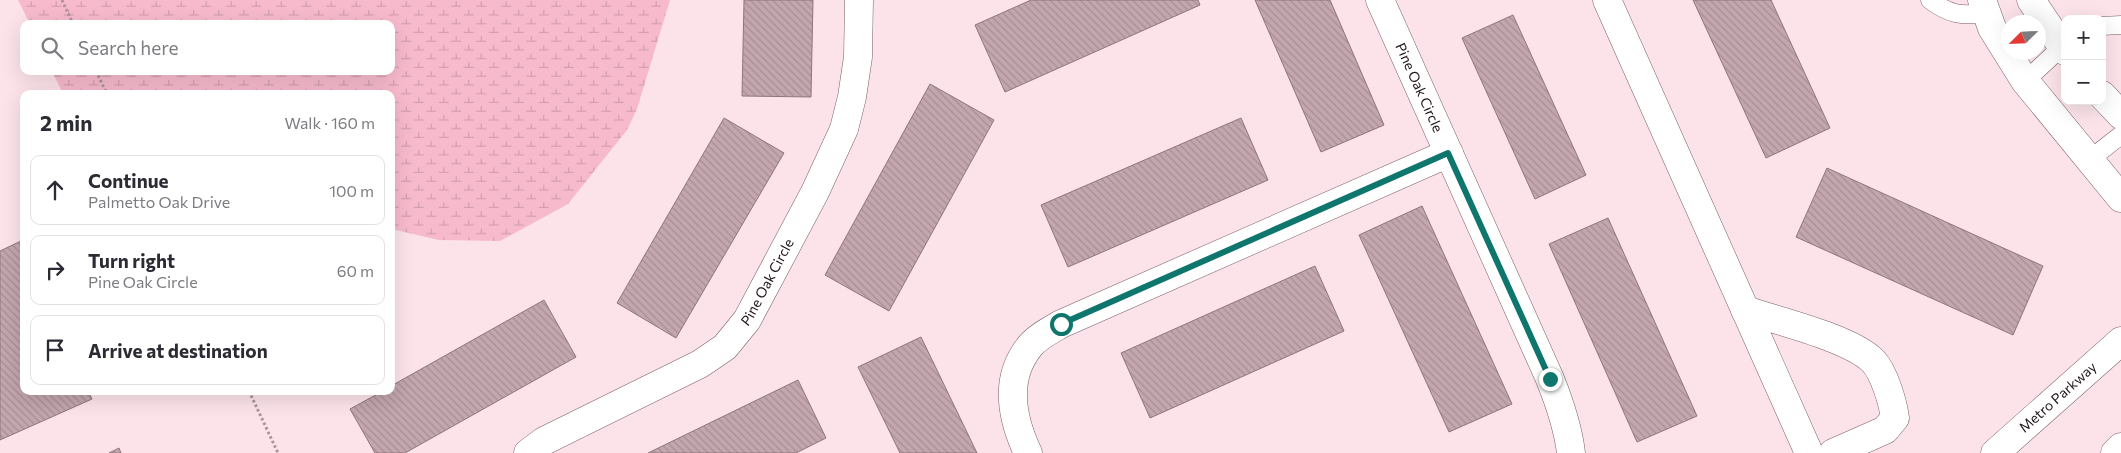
<!DOCTYPE html>
<meta charset="utf-8">
<style>
:root{--surface:#fff;--page:#f7f7f7;--text:#2b2b33;--muted:#7c7c81;--line:#e1e1e2}
body{margin:0;font-family:Commissioner,sans-serif;background:var(--page);color:var(--text)}
.controls{position:absolute;right:15px;top:15px;display:grid;overflow:hidden;border-radius:10px;box-shadow:0 5px 20px #0002}
.controls button{width:45px;height:45px;display:grid;place-items:center;padding:0;border:0;border-bottom:1px solid var(--line);background:var(--surface);color:var(--text);font:25px sans-serif}
.compass{position:absolute;left:2001px;top:15px;width:45px;height:45px;border-radius:50%;background:var(--surface);box-shadow:0 5px 20px #0002;rotate:246deg}
.stop{position:absolute;width:15px;height:15px;margin:-11px;border:4px solid #0f766e;border-radius:50%;background:#fff}
.stop.end{background:#0f766e;border-color:#fff;box-shadow:0 1px 5px #0008}
.list{margin:0;padding:0;list-style:none}
h2{display:flex;justify-content:space-between;align-items:center;height:65px;margin:0;padding:0 20px;font-size:21px}
h2 small{font-size:16px;font-weight:400;color:var(--muted)}
.list li{display:grid;grid-template-columns:32px 1fr auto;gap:15px;align-items:center;box-sizing:border-box;height:70px;margin:0 10px 10px;padding:0 10px;border:1px solid var(--line);border-radius:10px}
.list b{display:block;font-size:19px;white-space:nowrap}
.list p{margin:0;font-size:16px;white-space:nowrap;color:var(--muted)}
.list em{font-size:16px;font-style:normal;color:var(--muted)}
.icon{flex:none;width:28px;height:28px;fill:none;stroke:currentColor;stroke-width:2;stroke-linecap:round;stroke-linejoin:round}
.map{position:relative;flex:none;width:2121px;height:453px;overflow:hidden}
.search{position:absolute;background:var(--surface);box-shadow:0 5px 20px #0002;left:20px;top:20px;width:375px;height:55px;display:flex;align-items:center;gap:12px;box-sizing:border-box;padding:0 18px;border-radius:10px;color:var(--muted);font-size:19px}
.panel{position:absolute;background:var(--surface);box-shadow:0 5px 20px #0002;left:20px;top:90px;width:375px;height:305px;border-radius:10px}
.map>svg:first-child{display:block}
.wetland{fill:url(#wetland-marsh)}
.building{fill:url(#building-back-hatch);stroke:#90757c}
.lines{fill:none;stroke-linecap:round;stroke-linejoin:round}
.lane-casing{stroke:#7a5f67;stroke-width:19}
.street-casing{stroke:#7a5f67;stroke-width:29}
.secondary-casing{stroke:#7a5f67;stroke-width:29}
.path{stroke:#a8959a;stroke-width:3;stroke-dasharray:2.5 2.5;stroke-linecap:butt}
.lane{stroke:#fff;stroke-width:18}
.street{stroke:#fff;stroke-width:28}
.secondary{stroke:#fff;stroke-width:28}
.route{stroke:#0f766e;stroke-width:6}
.labels{text-anchor:middle;stroke-width:5;stroke-linejoin:round;paint-order:stroke}
.street-label{font-size:14px;fill:#1e1417;stroke:#fdf6f8}
</style>
<div class="map">
<svg width="2121" height="453" viewBox="0 0 2121 453">
<defs>
<pattern id="wetland-marsh" width="20" height="14" patternUnits="userSpaceOnUse" patternTransform="scale(1.25)"><rect width="20" height="14" fill="#f7bacc"/><path d="M1 5h8M5 5V1M11 12h8M15 12V8" fill="none" stroke="#d39fae"/></pattern>
<pattern id="building-back-hatch" width="6" height="6" patternUnits="userSpaceOnUse" patternTransform="scale(1.25)"><rect width="6" height="6" fill="#c3a6ae"/><path d="M-1 5l2 2M0 0l6 6M5-1l2 2" fill="none" stroke="#a78e95"/></pattern>
</defs>
<rect width="100%" height="100%" fill="#fce3ea"/>
<path class="wetland" d="M18,0H670L637,109L627,130L568,204L500,241L439,240L391,229V94H63L52,71H391V24H30Z"/>
<g class="building">
<path d="M744,0H813L811,97L742,96Z"/>
<path d="M1031,0H1198L1200,5L1005,92L975,25Z"/>
<path d="M1255,0H1330L1384,125L1321,152Z"/>
<path d="M1693,0H1771L1830,128L1766,158Z"/>
<path d="M1513,15L1586,175L1535,199L1462,38Z"/>
<path d="M930,84L994,120L889,311L825,275Z"/>
<path d="M724,118L784,153L676,338L617,303Z"/>
<path d="M1241,118L1268,180L1068,267L1041,205Z"/>
<path d="M1827,168L2043,266L2013,335L1796,237Z"/>
<path d="M1422,206L1512,404L1449,432L1359,235Z"/>
<path d="M1608,218L1697,416L1637,442L1549,244Z"/>
<path d="M21,241L24,248V391H88L92,399L0,440V251Z"/>
<path d="M1315,266L1344,331L1150,418L1121,353Z"/>
<path d="M544,300L576,357L405,453H375L350,409L383,391H391V386Z"/>
<path d="M921,337L977,453H900L858,367Z"/>
<path d="M798,380L826,438L796,453H648Z"/>
<path d="M119,448L121,453H109Z"/>
</g>
<g class="lines">
<g class="lane-casing">
<g id="lane">
<path d="M1930,0C1950,15 1961,16 1986,13"/>
<path d="M2102,26L2121,25"/>
<path d="M2025,81L2065,44"/>
<path d="M2089,160L2121,135"/>
</g>
</g>
<g class="street-casing">
<g id="street">
<path id="s1" d="M1380,0L1550,379C1560,404 1568,427 1571,453"/>
<path d="M1607,0L1809,453"/>
<path d="M1982,0L1992,28L2025,81L2121,198"/>
<path d="M2031,0L2065,51"/>
<path d="M2102,95L2121,115"/>
<path d="M1745,310C1778,321 1850,338 1873,361C1884,372 1893,403 1895,418L1885,430L1833,453"/>
<path id="s2" d="M528,453L544,441L700,364L725,347L747,320L815,192L844,129L852,97L858,57L859,0"/>
<path d="M1028,453C1012,419 1003,379 1030,346C1037,337 1051,330 1061,324L1449,153"/>
</g>
</g>
<g class="secondary-casing">
<g id="secondary">
<path id="s3" d="M1995,453L2121,341"/>
<path d="M2115,453L2121,447"/>
</g>
</g>
<g class="path">
<path d="M62,0L73,24"/>
<path d="M96,71L107,94"/>
<path d="M249,391L278,453"/>
</g>
<use href="#lane" class="lane"/>
<use href="#street" class="street"/>
<use href="#secondary" class="secondary"/>
</g>
<g class="lines">
<path class="route" d="M1061,324L1448,153L1550,379"/>
</g>
<g class="labels">
<g class="street-label">
<text dy="5" stroke="none"><textPath href="#s1" startOffset="96">Pine Oak Circle</textPath></text>
<text dy="5" stroke="none"><textPath href="#s2" startOffset="302">Pine Oak Circle</textPath></text>
<text dy="5" stroke="none"><textPath href="#s3" startOffset="84">Metro Parkway</textPath></text>
</g>
</g>
</svg>
<div class="controls">
<button>+</button>
<button>−</button>
</div>
<svg class="compass" viewBox="-18 -18 36 36"><path d="M0-13l5 13h-10z" fill="#e53935"/><path d="M0 13l5-13h-10z" fill="#7c7c81"/></svg>
<div class="stop" style="left:1061px;top:324px"></div>
<div class="stop end" style="left:1550px;top:379px"></div>
<div class="search"><svg class="icon" aria-label="search" viewBox="0 0 24 24"><circle cx="10" cy="10" r="6"/><path d="M15 15l6 6"/></svg>Search here</div>
<section class="panel">
<h2>2 min<small>Walk · 160 m</small></h2>
<ul class="list">
<li><svg class="icon" aria-label="ahead" viewBox="0 0 24 24"><path d="M12 20V5M6 11l6-6 6 6"/></svg><div><b>Continue</b><p>Palmetto Oak Drive</p></div><em>100 m</em></li>
<li><svg class="icon" aria-label="right" viewBox="0 0 24 24"><path d="M7 20v-9h11M14 6l5 5-5 5"/></svg><div><b>Turn right</b><p>Pine Oak Circle</p></div><em>60 m</em></li>
<li><svg class="icon" aria-label="arrive" viewBox="0 0 24 24"><path d="M6 21V4h12l-3 4 3 4H6"/></svg><div><b>Arrive at destination</b></div></li>
</ul>
</section>
</div>
